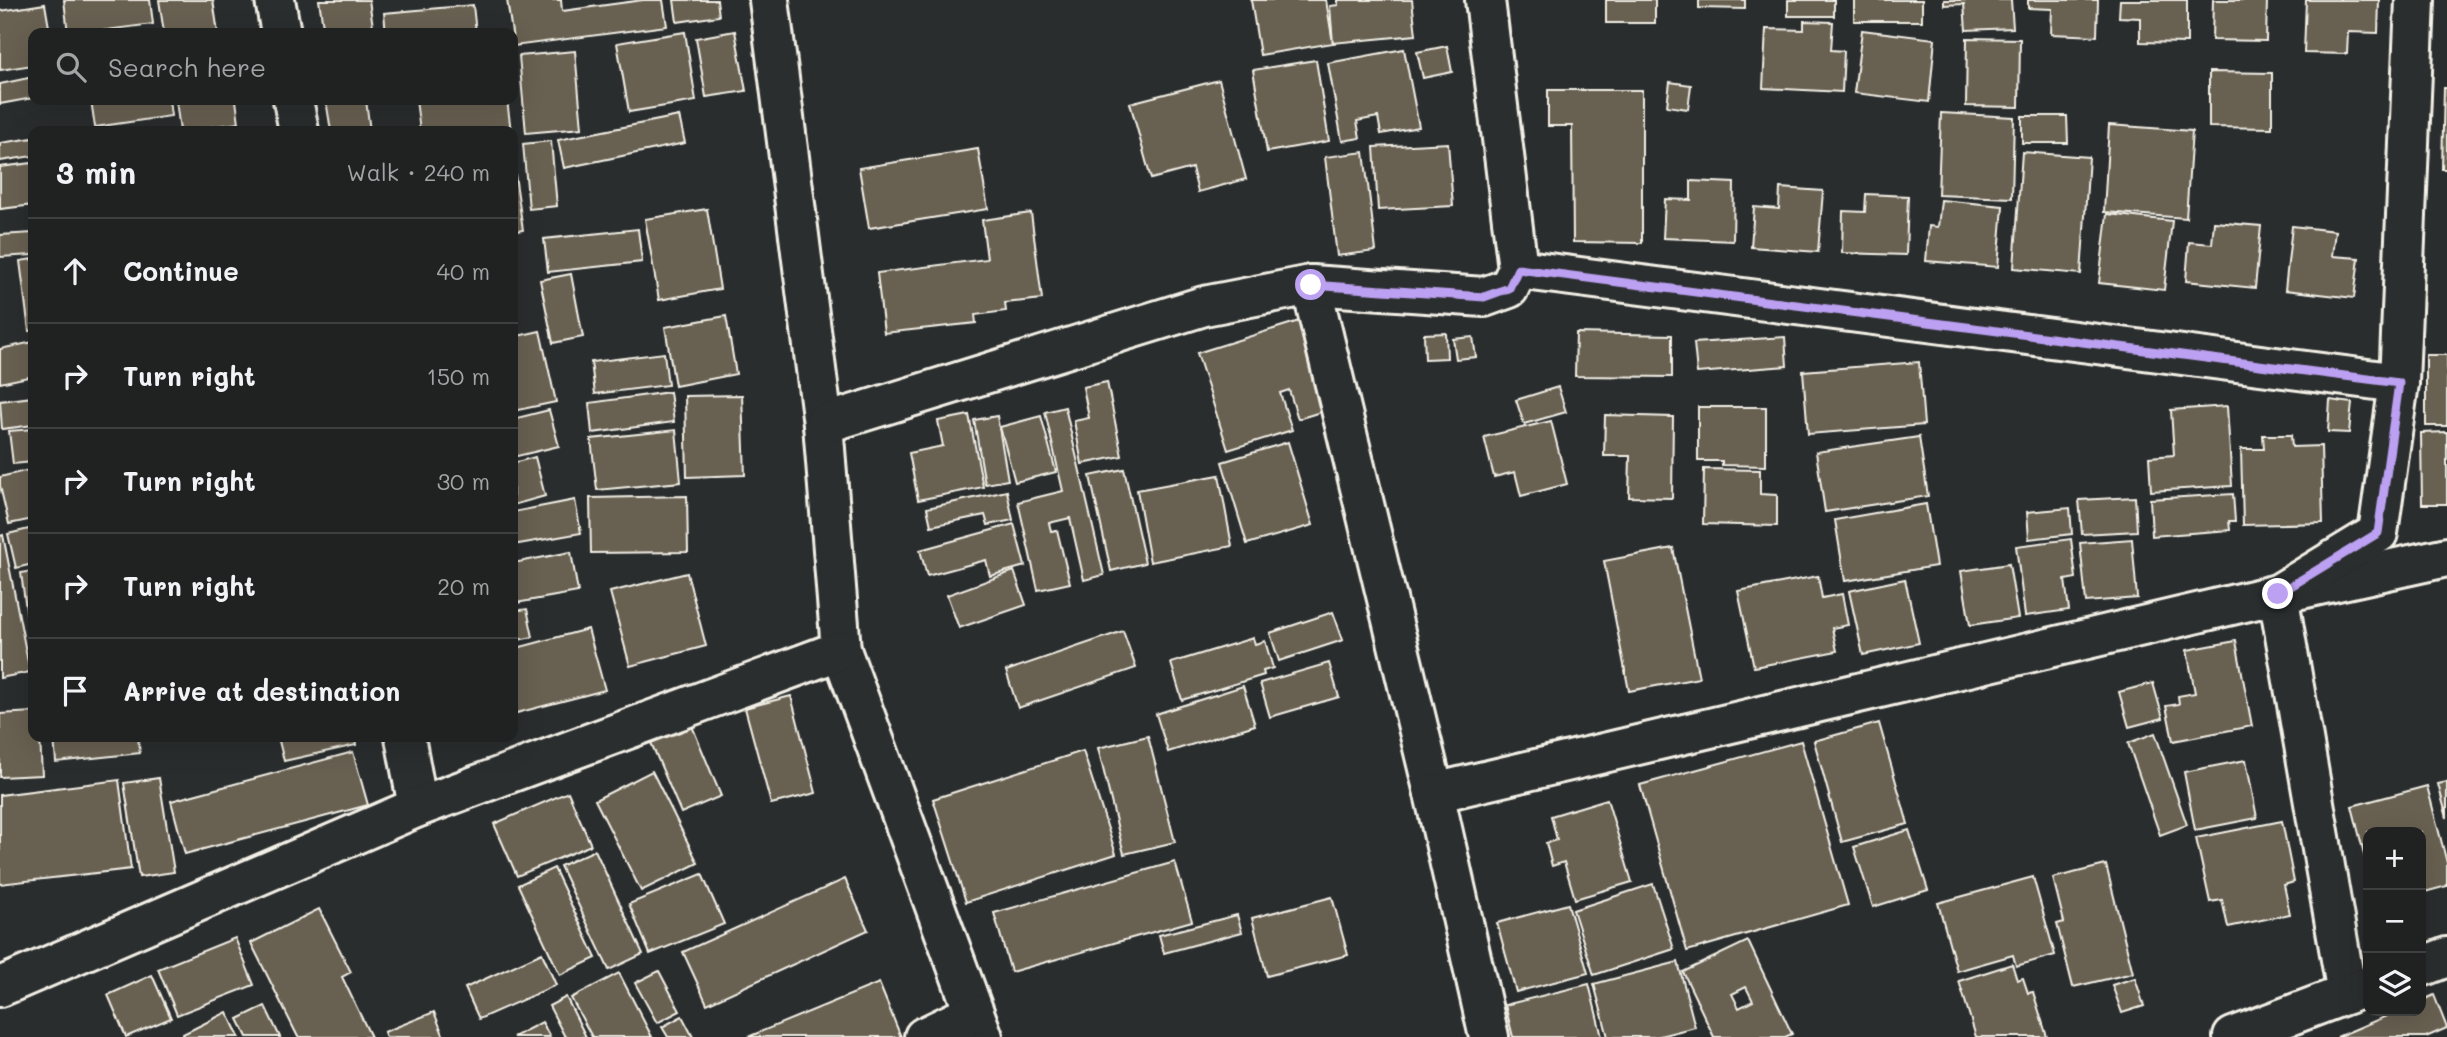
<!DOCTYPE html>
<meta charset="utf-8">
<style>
:root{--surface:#202222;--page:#282a2a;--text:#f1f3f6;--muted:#a2a4a5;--line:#3d3f40}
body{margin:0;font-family:Mali,sans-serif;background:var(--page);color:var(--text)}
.controls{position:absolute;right:21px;bottom:21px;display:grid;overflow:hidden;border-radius:14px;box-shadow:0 7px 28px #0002}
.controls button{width:63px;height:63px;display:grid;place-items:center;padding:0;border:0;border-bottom:2px solid var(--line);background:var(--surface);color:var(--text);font:35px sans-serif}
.stop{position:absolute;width:21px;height:21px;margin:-16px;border:5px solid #bca0f2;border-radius:50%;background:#fff}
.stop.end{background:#bca0f2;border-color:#fff;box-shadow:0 2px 7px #0008}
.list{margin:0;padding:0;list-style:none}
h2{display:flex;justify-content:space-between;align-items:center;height:91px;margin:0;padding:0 28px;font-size:30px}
h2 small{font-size:23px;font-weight:400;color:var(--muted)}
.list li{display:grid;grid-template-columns:46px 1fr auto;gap:21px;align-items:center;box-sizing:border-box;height:105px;padding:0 28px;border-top:2px solid var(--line)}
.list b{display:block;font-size:26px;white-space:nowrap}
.list em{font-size:23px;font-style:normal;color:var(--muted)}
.icon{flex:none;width:38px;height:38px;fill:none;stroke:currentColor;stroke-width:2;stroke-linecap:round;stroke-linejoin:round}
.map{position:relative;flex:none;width:2447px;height:1037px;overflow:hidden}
.search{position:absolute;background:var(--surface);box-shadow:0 7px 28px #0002;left:28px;top:28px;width:490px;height:77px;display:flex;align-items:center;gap:18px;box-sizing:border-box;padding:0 24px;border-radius:14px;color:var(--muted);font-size:26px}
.panel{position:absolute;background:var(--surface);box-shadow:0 7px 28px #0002;left:28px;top:126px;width:490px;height:616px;border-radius:14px}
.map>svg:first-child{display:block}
.building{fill:#686151;stroke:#f4f1e8;stroke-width:2;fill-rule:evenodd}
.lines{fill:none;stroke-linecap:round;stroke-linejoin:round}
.street-casing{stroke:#f4f1e8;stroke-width:44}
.street{stroke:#2a2d2e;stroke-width:38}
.route{stroke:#bca0f2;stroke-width:9}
</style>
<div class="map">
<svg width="2447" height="1037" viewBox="0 0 2447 1037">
<rect width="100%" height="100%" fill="#2a2d2e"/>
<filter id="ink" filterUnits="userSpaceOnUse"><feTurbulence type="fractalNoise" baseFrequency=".0143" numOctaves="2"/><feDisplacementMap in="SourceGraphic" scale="14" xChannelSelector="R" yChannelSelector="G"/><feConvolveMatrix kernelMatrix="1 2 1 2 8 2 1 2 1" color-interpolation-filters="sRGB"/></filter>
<g filter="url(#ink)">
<g class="building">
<path d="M64,0H150L153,24L84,33H68Z"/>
<path d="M159,0H213L218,33H164Z"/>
<path d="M319,0H369L374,33H324Z"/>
<path d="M507,0H561L562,11L643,0H663L667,26L514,46Z"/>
<path d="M674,0H717L719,16L677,22Z"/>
<path d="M1251,0H1326L1333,43L1260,55Z"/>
<path d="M1338,0H1412L1416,35L1333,43L1330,6L1338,5Z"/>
<rect x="1606" y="0" width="49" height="23"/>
<path d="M1699,0H1745V9L1699,8Z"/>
<rect x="1788" y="0" width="46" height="16"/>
<rect x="1854" y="0" width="68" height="21"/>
<path d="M1944,0H2011L2013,28L1966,30L1964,4L1944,5Z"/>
<path d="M2028,0H2098L2097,36L2051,34L2052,9L2028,8Z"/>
<path d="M2120,0H2187V43L2140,42V18L2119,17Z"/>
<path d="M2213,0H2267L2266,41L2212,40Z"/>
<path d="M2306,0H2379L2378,33L2348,32L2347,54L2304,53Z"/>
<path d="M45,4L50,33H33V65L0,70V11Z"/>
<path d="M473,5L476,33H386L384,13Z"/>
<path d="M1804,21L1833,22L1831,50L1844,51L1842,92L1763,88L1766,29L1804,30Z"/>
<path d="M1862,30L1935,39L1929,102L1854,93Z"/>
<path d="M735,31L746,91L706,97L696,38Z"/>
<path d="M685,32L696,101L629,112L617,43Z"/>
<path d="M1967,38L2020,39L2019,107L1966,106Z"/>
<path d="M1447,46L1452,72L1423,78L1417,52Z"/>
<path d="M1404,49L1419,127L1381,134L1378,117L1357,121L1360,138L1342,141L1328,63Z"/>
<path d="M575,51L582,128L526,133L519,56Z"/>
<path d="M1316,60L1329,141L1267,152L1253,70Z"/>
<path d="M2209,72L2272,73V128L2209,127Z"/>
<path d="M33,77V98L0,104V84Z"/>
<path d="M1219,80L1246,179L1198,192L1192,168L1151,179L1130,103Z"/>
<path d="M1670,82L1691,85L1688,109L1667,106Z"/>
<path d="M2444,88H2447V169H2442Z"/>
<path d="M1548,90H1642V243L1573,242L1572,126H1548Z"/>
<path d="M91,100H169L171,116L95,127Z"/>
<path d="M176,100H236L239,123L180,131Z"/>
<path d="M326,100H366L370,131H331Z"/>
<path d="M416,100H507L511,131H420Z"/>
<path d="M1941,113L2014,117L2012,198L1938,195Z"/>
<path d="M679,116L685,143L564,168L558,140Z"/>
<path d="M2022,116H2067L2068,143H2022Z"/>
<path d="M2109,125L2192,131L2186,218L2104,212Z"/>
<path d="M33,138V156L0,161V143Z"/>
<path d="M551,141L557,206L529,209L523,144Z"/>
<path d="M1448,143L1453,206L1378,210L1374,147Z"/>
<path d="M978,149L988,209L869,228L859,168Z"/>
<path d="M1364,152L1376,251L1337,256L1325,157Z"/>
<path d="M2022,152L2089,157L2081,274L2014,268Z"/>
<path d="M513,161L523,230L513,232Z"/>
<path d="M33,163V205L0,209V167Z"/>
<path d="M1691,181L1734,183L1733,241L1663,238L1665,199L1691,200Z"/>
<path d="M1780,188L1823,191L1818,252L1751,247L1754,207L1779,209Z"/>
<path d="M1866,194L1908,196L1906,255L1842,253L1843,211L1865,212Z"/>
<path d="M1941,200L2003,206L1998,267L1926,261L1929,226L1938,227Z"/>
<path d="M707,209L720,289L659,300L645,219Z"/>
<path d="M1031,213L1042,299L1005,303L1006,311L975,315L976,323L884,333L877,273L987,259L982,220Z"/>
<path d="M2107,214L2172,221L2164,290L2099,283Z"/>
<path d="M2214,222L2261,226L2255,288L2186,281L2189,242L2212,244Z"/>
<path d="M2292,226L2335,231L2332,256L2359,258L2354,298L2285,290Z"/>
<path d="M638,229L642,262L548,272L544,239Z"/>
<path d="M33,233V255L0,257V235Z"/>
<path d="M33,259V330L29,331L20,261Z"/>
<path d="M571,274L583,337L553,343L540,280Z"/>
<path d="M726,316L736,374L675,386L665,327Z"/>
<path d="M1299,321L1327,410L1298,419L1289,390L1280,393L1292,430L1228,450L1197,353Z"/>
<path d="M540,331L556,402L513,411V337Z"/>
<path d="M1446,333L1447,358L1425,359L1424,334Z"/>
<path d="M1576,333L1672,335V377L1575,376Z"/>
<path d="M1473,337L1476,357L1456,359L1453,339Z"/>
<path d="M1785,337L1787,366L1697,373L1694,343Z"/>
<path d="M33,342V376L0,383V349Z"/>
<path d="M664,353L668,385L595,394L591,362Z"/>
<rect x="2426" y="355" width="21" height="71"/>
<path d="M1919,362L1924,425L1808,434L1803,371Z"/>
<path d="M1107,382L1122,456L1082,464L1074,421L1089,418L1083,387Z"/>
<path d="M1558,387L1566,412L1524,424L1516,400Z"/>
<path d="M670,392L674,422L592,433L589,403Z"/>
<path d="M742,395L745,475L687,477L685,396Z"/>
<path d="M33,397V425L2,429L0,401Z"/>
<path d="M2330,400L2352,403L2349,433L2328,432Z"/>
<path d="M2227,406L2232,486L2151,491L2149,457L2174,455L2171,410Z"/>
<path d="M1065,407L1104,575L1084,580L1070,518L1049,523L1051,531L1057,530L1070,583L1038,590L1018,502L1063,491L1045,412Z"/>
<path d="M1698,407H1766V466L1722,465V461H1698Z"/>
<path d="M549,410L559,446L513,457V419Z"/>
<path d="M969,415L983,487L918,500L909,453L943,446L938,421Z"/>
<path d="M1605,415L1673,417L1672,498L1629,497L1630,456H1604Z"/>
<path d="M997,416L1008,480L985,484L974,420Z"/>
<path d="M1041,416L1056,472L1015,482L1000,427Z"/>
<path d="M1551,421L1567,484L1521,496L1515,472L1494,477L1484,437Z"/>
<path d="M33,429V462L13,464L9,431Z"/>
<path d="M676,430L681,482L597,490L591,439Z"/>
<path d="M2447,432V504H2422L2421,433Z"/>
<path d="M2263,435H2291L2292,447L2321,446L2323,523L2243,525L2241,449H2264Z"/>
<path d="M1919,437L1928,496L1825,512L1816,452Z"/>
<path d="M1288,442L1313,525L1247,544L1222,462Z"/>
<path d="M535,457L545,496L513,505V463Z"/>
<path d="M33,469V519L9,524L0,486V477Z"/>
<path d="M1124,469L1145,563L1111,571L1090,476Z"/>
<path d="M1704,469L1760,470V494L1777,495V526L1703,524Z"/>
<path d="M1219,475L1232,546L1150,562L1137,490Z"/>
<path d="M1007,491L1013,520L988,525L985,515L931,526L927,508Z"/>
<path d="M2233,494L2235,521H2229L2230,530L2152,536L2150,499Z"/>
<path d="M687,496L688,552L591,553L590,498Z"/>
<path d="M2135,497L2137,531L2082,534L2079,500Z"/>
<path d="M575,500L581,533L513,545V512Z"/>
<path d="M1926,504L1936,566L1845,581L1835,520Z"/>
<path d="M2070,508L2072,534L2029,539L2027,512Z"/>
<path d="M1014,524L1025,566L990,576L986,560L927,576L920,550Z"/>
<path d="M33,528V564L16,568L8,534Z"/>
<path d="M3,535L30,672L0,678V536Z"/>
<path d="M2071,539L2076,578L2065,580L2069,610L2025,616L2016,546Z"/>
<path d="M2132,539L2137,598L2086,602L2080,543Z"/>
<path d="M1673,548L1699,678L1629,691L1604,561Z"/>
<path d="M571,552L578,592L516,603L513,583V563Z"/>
<path d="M2009,564L2018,618L1970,625L1961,571Z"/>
<path d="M33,571V615L27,616L21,573Z"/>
<path d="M1014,571L1026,605L959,628L947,595Z"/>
<path d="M687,573L706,646L630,666L610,592Z"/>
<path d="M1818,576L1822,598L1842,594L1848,625L1832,628L1837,651L1754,667L1738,591Z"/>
<path d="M1905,579L1919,643L1863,655L1849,591Z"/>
<path d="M527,609L533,637L513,641V611Z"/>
<path d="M1333,612L1343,640L1279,661L1270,633Z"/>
<path d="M588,629L605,690L513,714V649Z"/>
<path d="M1123,631L1136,668L1018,708L1006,671Z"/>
<path d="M1253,638L1255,644L1265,641L1273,668L1263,671L1264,675L1182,700L1171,663Z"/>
<path d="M2236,641L2252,726L2173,741L2166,706L2179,704L2178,696L2195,693L2187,650Z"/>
<path d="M1329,663L1339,697L1270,717L1260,683Z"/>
<path d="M2153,683L2163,718L2129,727L2119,692Z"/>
<path d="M1243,686L1255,725L1168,752L1156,714Z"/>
<path d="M791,696L816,793L771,804L745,708Z"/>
<path d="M33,712V737H40L42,775L0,777V714Z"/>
<path d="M690,721L721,796L681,813L649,738Z"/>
<path d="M1879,723L1908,824L1842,842L1814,741Z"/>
<path d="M2155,733L2187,825L2160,835L2128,743Z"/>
<path d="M1148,736L1175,842L1124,854L1098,748Z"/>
<path d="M54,737H138L140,753L56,762Z"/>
<path d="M278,737H355L356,745L284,761Z"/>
<path d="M1801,741L1848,905L1687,951L1640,785Z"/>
<path d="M1083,751L1116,854L966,902L933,799Z"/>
<path d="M353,752L368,805L185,854L171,801Z"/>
<path d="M2246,760L2257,818L2195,830L2184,772Z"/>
<path d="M652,771L698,863L641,891L595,800Z"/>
<path d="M159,778L174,872L139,877L124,783Z"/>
<path d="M119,780L131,869L0,884V795Z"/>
<path d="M2447,782V818L2438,784Z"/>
<path d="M2427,786L2447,863V886L2421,893V832H2368V870L2352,806Z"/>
<path d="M568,792L591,845L517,876L494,824Z"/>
<path d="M1607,799L1632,882L1575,899L1564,862L1552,866L1546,843L1557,840L1551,816Z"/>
<path d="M2282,821L2294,882L2284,885L2290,914L2228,927L2222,900L2210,902L2196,838Z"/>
<path d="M1909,830L1928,890L1873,907L1854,847Z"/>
<path d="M595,850L643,954L609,970L560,866Z"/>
<path d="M1175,862L1192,921L1011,972L994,913Z"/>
<path d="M2106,865L2133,973L2073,987L2057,924L2064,922L2053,878Z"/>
<path d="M554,868L596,958L560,975L518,885Z"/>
<path d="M702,874L724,924L650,954L629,904Z"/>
<path d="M2033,877L2055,955L2016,966L2013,955L1957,971L1938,903Z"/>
<path d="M845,879L868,930L707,1004L683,952Z"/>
<path d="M1653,884L1674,949L1594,975L1573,910Z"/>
<path d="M1332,897L1348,955L1267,976L1252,918Z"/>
<path d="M1568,904L1588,973L1516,992L1497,923Z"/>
<path d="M319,909L351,972L342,977L371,1037H298L251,943Z"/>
<path d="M1237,915L1242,932L1164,953L1159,935Z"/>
<path d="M235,938L254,985L177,1015L158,969Z"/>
<path d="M1748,941L1792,1034L1785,1037H1714L1683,972ZM1746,987L1753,1001L1739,1008L1732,994Z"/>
<path d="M542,953L556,985L479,1019L465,988Z"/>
<path d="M1678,962L1695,1027L1656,1037H1608L1594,984Z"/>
<path d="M2012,964L2017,980L2023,978L2028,993L2033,992L2047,1037H1976L1959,981Z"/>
<path d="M659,971L680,1011L657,1023L635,983Z"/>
<path d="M619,973L652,1037H592L571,998Z"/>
<path d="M152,975L171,1018L126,1037L108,995Z"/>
<path d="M2135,978L2144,1006L2122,1013L2112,985Z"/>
<path d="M879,983L901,1037H748Z"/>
<path d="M1589,984L1602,1037H1513L1505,1005Z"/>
<path d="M2434,995L2447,1028L2426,1037H2337L2398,1011H2421V1001Z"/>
<path d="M566,997L586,1037H565L549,1006Z"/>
<path d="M265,1006L280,1037H247L238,1019Z"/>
<path d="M227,1012L239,1037H184L183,1034Z"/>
<path d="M434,1012L444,1037H386L384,1032Z"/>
<path d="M682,1016L693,1037H668L662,1027Z"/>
<path d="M542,1022L550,1037H513Z"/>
</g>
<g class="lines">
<g class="street-casing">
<g id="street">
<path d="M275,0L281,33"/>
<path d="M769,0L823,424L841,650L983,1037"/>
<path d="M293,100L299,131"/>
<path d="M1518,269L2399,383"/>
<path d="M1311,285L1434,793L2278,594L2447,557"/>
<path d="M823,424L1204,306L1311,285L1484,297L1509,288L1518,269L1485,0"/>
<path d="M405,737L418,807"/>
<path d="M1434,793L1489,1037"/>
<path d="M2421,967L2447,957"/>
<path d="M0,987L418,807L841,650"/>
<path d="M2347,994L2278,594L2378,533L2399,383L2415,0"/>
<path d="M924,1037L974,1013"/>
<path d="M2233,1037L2368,986"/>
</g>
</g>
<use href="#street" class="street"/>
</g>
</g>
<g class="lines" filter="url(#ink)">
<path class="route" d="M1311,285L1484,297L1509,288L1518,269L2399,383L2378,533L2278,594"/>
</g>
</svg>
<div class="controls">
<button>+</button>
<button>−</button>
<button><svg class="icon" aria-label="layers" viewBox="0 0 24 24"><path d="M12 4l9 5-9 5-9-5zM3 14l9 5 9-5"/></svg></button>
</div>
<div class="stop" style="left:1311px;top:285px"></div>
<div class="stop end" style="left:2278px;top:594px"></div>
<div class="search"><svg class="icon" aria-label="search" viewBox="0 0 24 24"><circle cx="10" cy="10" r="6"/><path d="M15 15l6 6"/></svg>Search here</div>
<section class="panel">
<h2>3 min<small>Walk · 240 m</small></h2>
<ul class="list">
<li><svg class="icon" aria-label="ahead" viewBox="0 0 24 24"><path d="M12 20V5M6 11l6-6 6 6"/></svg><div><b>Continue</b></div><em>40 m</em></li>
<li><svg class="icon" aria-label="right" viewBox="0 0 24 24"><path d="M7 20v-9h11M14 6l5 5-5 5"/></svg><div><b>Turn right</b></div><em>150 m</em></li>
<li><svg class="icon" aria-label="right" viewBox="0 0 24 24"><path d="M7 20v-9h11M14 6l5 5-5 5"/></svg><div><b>Turn right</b></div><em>30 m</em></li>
<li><svg class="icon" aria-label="right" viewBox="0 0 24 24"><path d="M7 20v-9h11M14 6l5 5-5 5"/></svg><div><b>Turn right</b></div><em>20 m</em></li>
<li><svg class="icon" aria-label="arrive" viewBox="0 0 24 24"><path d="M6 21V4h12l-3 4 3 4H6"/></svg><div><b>Arrive at destination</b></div></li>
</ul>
</section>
</div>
